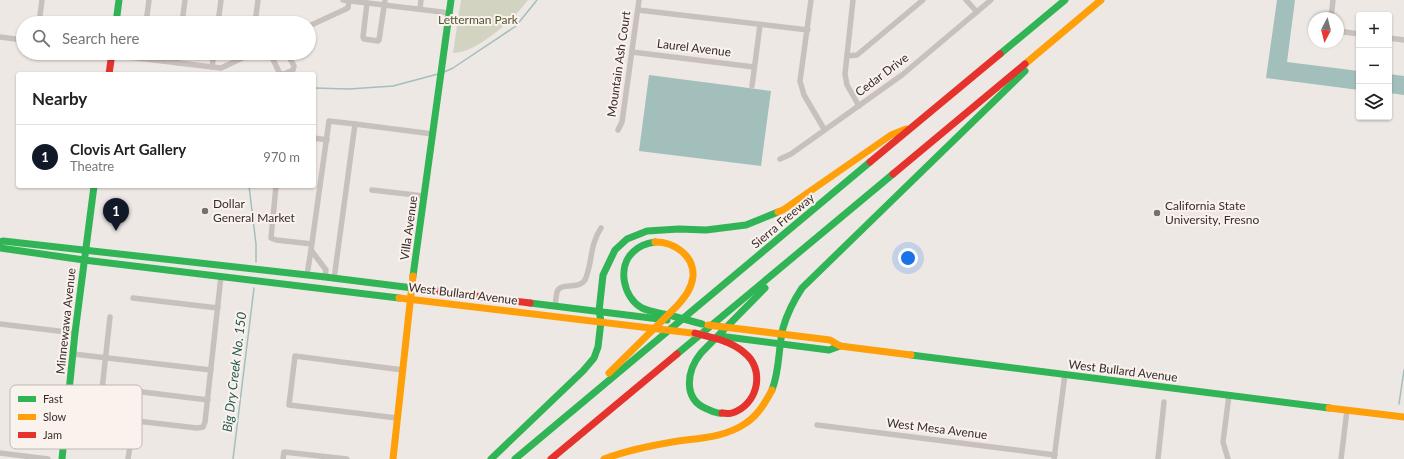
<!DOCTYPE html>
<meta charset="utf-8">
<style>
:root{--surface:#fff;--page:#f2f2f2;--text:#222;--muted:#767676;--line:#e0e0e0;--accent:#111827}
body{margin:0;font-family:Lato,sans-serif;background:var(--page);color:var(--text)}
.controls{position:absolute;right:12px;top:12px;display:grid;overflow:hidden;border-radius:4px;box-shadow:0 1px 3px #0004}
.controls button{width:36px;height:36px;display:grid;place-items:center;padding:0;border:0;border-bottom:1px solid var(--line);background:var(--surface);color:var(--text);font:20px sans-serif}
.compass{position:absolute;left:1308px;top:12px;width:36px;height:36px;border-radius:50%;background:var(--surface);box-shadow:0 1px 3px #0004;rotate:187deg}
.you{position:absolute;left:908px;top:258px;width:14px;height:14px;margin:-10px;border:3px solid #fff;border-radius:50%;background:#1a73e8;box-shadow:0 0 0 6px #1a73e833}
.badge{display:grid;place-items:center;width:26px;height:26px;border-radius:50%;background:var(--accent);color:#fff;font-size:13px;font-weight:700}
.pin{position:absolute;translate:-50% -33px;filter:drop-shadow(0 1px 2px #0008)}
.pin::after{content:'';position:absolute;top:21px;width:14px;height:12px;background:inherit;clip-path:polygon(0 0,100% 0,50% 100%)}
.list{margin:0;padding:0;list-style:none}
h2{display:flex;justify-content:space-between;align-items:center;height:52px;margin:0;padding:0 16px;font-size:17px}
h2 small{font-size:13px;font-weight:400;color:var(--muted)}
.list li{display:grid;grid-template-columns:26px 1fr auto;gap:12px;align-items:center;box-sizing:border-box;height:64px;padding:0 16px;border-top:1px solid var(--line)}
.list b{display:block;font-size:15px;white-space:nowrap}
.list p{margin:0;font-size:13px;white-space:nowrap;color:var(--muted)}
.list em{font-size:13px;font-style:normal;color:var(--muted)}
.icon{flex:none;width:22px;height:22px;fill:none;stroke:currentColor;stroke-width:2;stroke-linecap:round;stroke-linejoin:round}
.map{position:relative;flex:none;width:1404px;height:459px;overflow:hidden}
.search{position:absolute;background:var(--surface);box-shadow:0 1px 3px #0004;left:16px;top:16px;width:300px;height:44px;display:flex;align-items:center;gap:10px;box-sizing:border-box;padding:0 14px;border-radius:22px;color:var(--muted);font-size:15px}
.panel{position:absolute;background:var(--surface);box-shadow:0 1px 3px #0004;left:16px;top:72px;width:300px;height:116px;border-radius:4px}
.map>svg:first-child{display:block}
.green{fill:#d2d3c0}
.water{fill:#a2bfbb}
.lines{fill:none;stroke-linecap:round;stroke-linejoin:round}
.stream{stroke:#a2bfbb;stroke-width:1.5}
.street{stroke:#c8c0bd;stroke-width:5.5}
.fast{stroke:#30b455;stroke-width:7}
.slow{stroke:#ff9f0a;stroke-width:7}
.jam{stroke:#e5322d;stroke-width:7}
.poi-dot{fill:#786e6c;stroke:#faf2ed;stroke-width:1.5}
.labels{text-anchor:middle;stroke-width:4;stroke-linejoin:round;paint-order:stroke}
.park-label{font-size:12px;fill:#4e5630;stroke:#faf2ed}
.street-label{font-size:12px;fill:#392d2b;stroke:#faf2ed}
.poi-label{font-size:12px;fill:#392d2b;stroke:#faf2ed;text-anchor:start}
.water-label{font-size:13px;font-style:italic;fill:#225954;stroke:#faf2ed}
.key{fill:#faf2ed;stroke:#c0b7b3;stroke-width:1}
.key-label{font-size:11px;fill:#392d2b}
</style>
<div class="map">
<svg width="1404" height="459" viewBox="0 0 1404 459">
<rect width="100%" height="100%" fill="#eee8e5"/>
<path class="green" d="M461,0H528C515,18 477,53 453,53Z"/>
<g class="water">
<path d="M1277,0H1295L1287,62L1359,71V90L1266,78Z"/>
<path d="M1389,74L1404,76V95L1389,93Z"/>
<path d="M649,75L771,91L761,166L639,151Z"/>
</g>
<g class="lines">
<g class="stream">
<path d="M444,72L453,68L516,26L537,0"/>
<path d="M314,88L349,89L393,86L438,74"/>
<path d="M249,186L256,244V262"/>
<path d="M1399,404L1404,370"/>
<path d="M233,459L254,288"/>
</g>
<g class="street">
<path d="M343,0L450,13"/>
<path d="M811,0L800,81L804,95L824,129"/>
<path d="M853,0L845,74L847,85L859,106"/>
<path d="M966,0L977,12"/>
<path d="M367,3L363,37L364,39L378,41L379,40L385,0"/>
<path d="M420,9L421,0"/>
<path d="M638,10L808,30"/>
<path d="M1331,18L1333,0"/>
<path d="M39,23L42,0"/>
<path d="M146,23L149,0"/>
<path d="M182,23L185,0"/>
<path d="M218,23L221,0"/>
<path d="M255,23L258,0"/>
<path d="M309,26L348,8L349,0"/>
<path d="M1338,31L1359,34"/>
<path d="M0,37L23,40"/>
<path d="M1389,38L1404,40"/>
<path d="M632,52L754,67"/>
<path d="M112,53L120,56L221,68L253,53"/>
<path d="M270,53L279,72L282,74"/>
<path d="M847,56L857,55L923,0"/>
<path d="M177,63L178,53"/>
<path d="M212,67L214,53"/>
<path d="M284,74L293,70L294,66L287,53"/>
<path d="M752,86L760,25"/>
<path d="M618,130L622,122L639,0"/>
<path d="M314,138L327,140"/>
<path d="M780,159L791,154L902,75L991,0"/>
<path d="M276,186L271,238L276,240L312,244"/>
<path d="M372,190L424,196"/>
<path d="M311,250L329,121L355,124"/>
<path d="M307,275L311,250L326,270L325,277"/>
<path d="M334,279L355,124L433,134"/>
<path d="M133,298L218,308"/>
<path d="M555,305C556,301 556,296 557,292C561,281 577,291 585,280C593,262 589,246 601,228"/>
<path d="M0,324L75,333"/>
<path d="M73,354L211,370"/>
<path d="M102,387L208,400"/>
<path d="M67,413L197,428L203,427L205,422L221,276"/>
<path d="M99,417L110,317"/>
<path d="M397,418L289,405L295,356L403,370"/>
<path d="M817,425L1055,455"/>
<path d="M0,453L48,459"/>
<path d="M128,459L130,446"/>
<path d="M283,459L284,452L347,459"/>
<path d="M1054,459L1065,374"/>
<path d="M1158,459L1164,402"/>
<path d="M1228,459L1223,442L1229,395"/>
<path d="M1341,459L1347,410"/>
</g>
<g class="fast">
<path d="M116,23L119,0"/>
<path d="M1000,54L1065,0"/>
<path d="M0,242L3,241L325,277L429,290"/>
<path d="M655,242C647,243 639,246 633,252C617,267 623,297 642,308C650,312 660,313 669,315C680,318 691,321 702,324"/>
<path d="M0,248L84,260L399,298"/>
<path d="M413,276L451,0"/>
<path d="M530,303L667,320"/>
<path d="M719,336L829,350L840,346"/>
<path d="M677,354L893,174"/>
<path d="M911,355L1329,408"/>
<path d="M772,390C780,370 778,349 783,328C787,314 794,300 802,288L1025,71"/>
<path d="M722,413C717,414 712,411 707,409C682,399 687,370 701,353L765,288"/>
<path d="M62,459L75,333L94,186"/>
<path d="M491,459L583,371L594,358L598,347L601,321L599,311L603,275L615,250L627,239L647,231L679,229L706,230L746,225L778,212"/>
<path d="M515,459L870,162"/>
</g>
<g class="slow">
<path d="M1025,64L1101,0"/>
<path d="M778,212L783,210L891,135L906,129"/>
<path d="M399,298L700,334"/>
<path d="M708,325L830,340L840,346L911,355"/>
<path d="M609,373L677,306C685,297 692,288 693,276C694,255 674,242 655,242"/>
<path d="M1329,408L1404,417"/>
<path d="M393,459L413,276"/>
<path d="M604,459C628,450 653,445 678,441C701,438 726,437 746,423C758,415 765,403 772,390"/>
</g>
<g class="jam">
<path d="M109,74L112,53"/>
<path d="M870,162L1000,54"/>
<path d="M893,174L1025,64"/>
<path d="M429,290L530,303"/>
<path d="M695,333C715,339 732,340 748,356C765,374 756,406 732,413C729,414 725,413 722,413"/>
<path d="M551,459L677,354"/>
</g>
</g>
<g class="poi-dot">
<circle cx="205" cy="211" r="4"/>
<circle cx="1157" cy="213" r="4"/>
</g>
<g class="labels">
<g class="park-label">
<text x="478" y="24">Letterman Park</text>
</g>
<g class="street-label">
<text transform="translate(694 48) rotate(7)" y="4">Laurel Avenue</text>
<text transform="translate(619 64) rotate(-82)" y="4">Mountain Ash Court</text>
<text transform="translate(882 75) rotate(-37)" y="4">Cedar Drive</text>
<text transform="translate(783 221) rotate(-40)" y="4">Sierra Freeway</text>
<text transform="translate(409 228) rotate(-82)" y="4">Villa Avenue</text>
<text transform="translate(463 294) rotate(7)" y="4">West Bullard Avenue</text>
<text transform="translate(66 321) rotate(-84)" y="4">Minnewawa Avenue</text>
<text transform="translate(1123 371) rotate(7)" y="4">West Bullard Avenue</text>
<text transform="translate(937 429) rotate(7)" y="4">West Mesa Avenue</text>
</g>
<g class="poi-label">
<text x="213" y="208">Dollar<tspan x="213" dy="14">General Market</tspan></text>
<text x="1165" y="210">California State<tspan x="1165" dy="14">University, Fresno</tspan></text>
</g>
<g class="water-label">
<text transform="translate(234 372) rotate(-83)" y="5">Big Dry Creek No. 150</text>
</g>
</g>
<rect x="10" y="385" width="132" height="64" rx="6" class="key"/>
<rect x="18" y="396" width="18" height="6" fill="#30b455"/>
<rect x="18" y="414" width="18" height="6" fill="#ff9f0a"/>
<rect x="18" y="432" width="18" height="6" fill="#e5322d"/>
<g class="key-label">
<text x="43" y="403">Fast</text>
<text x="43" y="421">Slow</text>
<text x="43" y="439">Jam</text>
</g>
</svg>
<div class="controls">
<button>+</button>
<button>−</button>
<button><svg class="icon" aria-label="layers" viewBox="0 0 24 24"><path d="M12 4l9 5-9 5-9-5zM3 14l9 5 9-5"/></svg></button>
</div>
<svg class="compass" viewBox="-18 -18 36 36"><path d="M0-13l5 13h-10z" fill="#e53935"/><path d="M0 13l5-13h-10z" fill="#767676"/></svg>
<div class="you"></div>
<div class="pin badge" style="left:116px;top:231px">1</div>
<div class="search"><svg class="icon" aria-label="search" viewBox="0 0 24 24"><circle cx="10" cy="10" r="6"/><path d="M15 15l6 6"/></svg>Search here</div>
<section class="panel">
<h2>Nearby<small></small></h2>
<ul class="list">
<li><span class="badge">1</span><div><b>Clovis Art Gallery</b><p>Theatre</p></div><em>970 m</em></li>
</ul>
</section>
</div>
